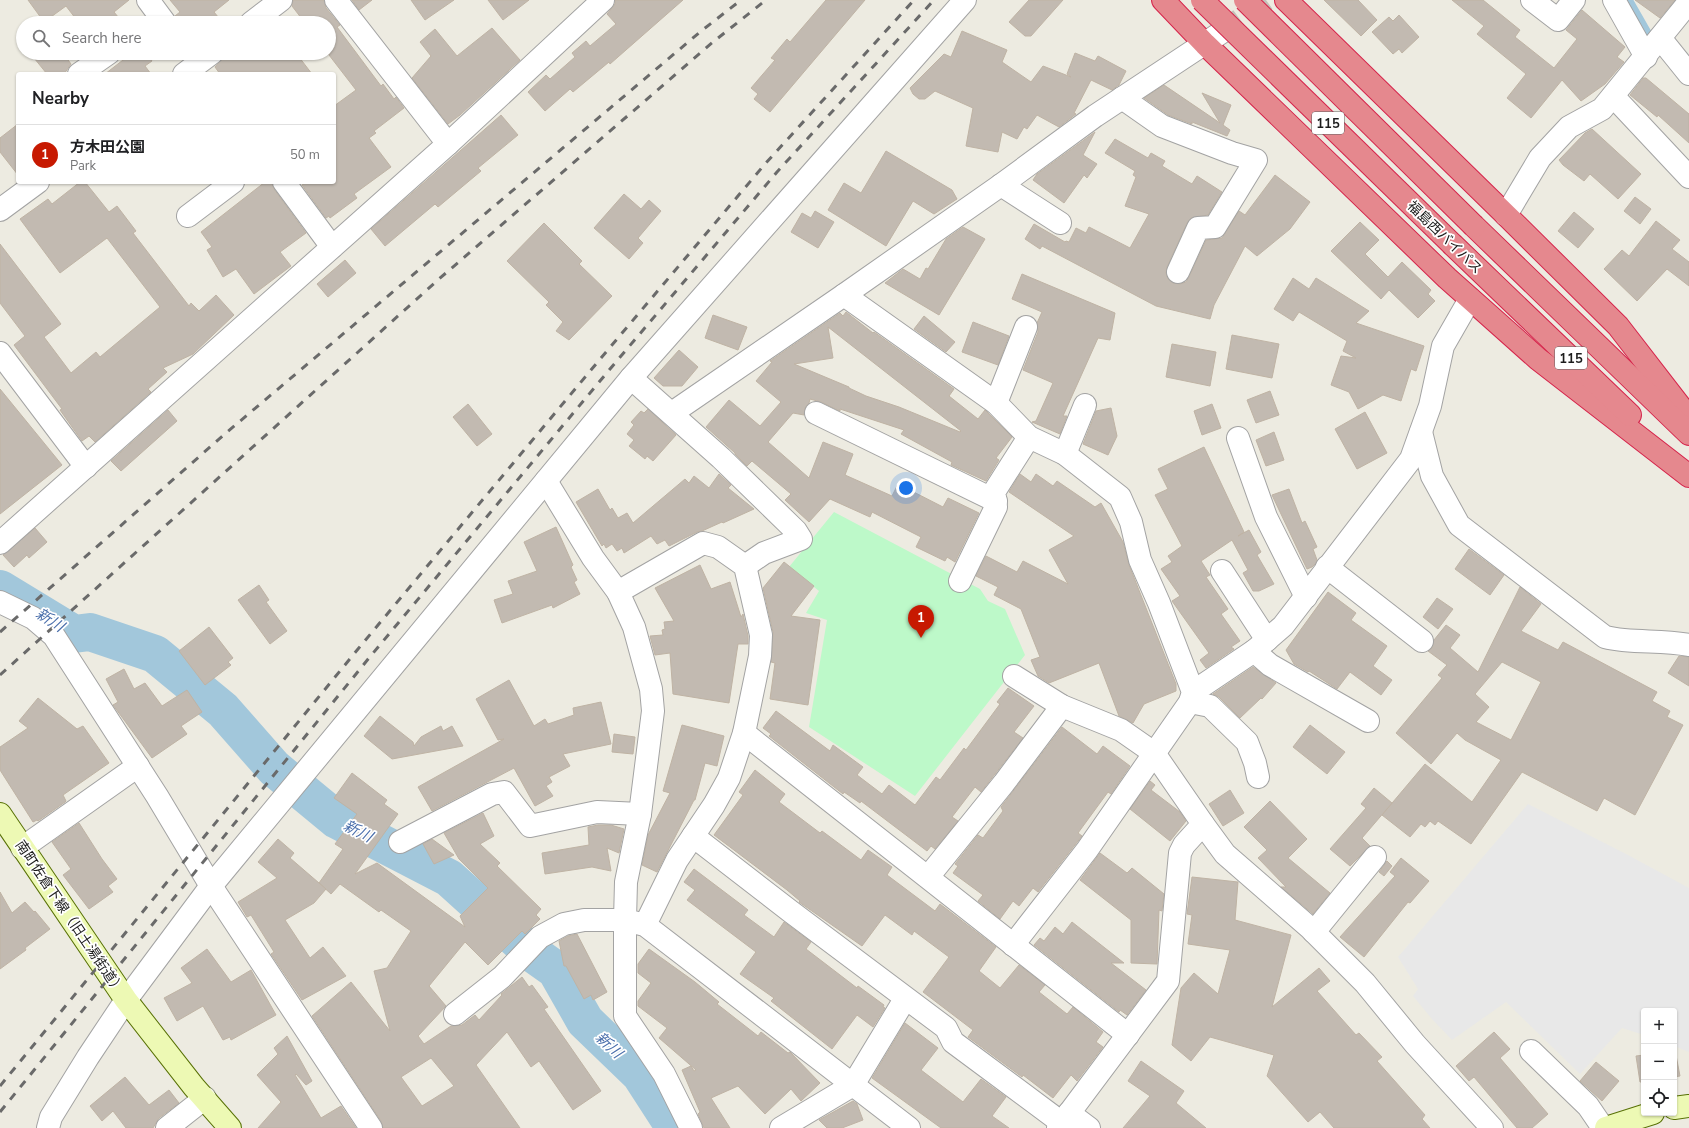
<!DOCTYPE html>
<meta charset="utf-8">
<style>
:root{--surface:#fff;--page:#f6f6f6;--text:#202124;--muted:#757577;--line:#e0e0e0;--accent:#c71901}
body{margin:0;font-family:"Nunito Sans","Noto Sans JP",sans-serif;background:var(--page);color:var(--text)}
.controls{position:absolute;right:12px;bottom:12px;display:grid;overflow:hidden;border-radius:4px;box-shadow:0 1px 3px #0004}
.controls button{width:36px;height:36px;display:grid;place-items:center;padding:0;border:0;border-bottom:1px solid var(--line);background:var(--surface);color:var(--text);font:20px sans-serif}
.you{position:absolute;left:906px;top:488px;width:14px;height:14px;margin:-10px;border:3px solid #fff;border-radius:50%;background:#1a73e8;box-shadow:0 0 0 6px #1a73e833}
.badge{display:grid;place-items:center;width:26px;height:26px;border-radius:50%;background:var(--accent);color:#fff;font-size:13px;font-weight:700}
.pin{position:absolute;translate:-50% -33px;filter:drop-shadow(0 1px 2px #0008)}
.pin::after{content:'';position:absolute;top:21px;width:14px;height:12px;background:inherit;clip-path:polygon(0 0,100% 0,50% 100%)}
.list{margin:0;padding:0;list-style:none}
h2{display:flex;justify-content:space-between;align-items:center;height:52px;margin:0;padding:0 16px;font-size:17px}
h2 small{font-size:13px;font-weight:400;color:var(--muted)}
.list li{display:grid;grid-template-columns:26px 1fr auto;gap:12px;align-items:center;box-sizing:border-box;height:60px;padding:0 16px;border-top:1px solid var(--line)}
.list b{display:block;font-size:15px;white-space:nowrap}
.list p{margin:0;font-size:13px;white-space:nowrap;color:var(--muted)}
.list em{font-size:13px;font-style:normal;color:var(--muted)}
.icon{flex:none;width:22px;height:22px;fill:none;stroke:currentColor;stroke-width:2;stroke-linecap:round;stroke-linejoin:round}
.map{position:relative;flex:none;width:1689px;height:1128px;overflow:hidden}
.search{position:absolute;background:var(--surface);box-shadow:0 1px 3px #0004;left:16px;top:16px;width:320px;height:44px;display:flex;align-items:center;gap:10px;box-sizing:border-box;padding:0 14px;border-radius:22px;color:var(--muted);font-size:15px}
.panel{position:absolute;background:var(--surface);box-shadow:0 1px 3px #0004;left:16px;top:72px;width:320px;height:112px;border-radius:4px}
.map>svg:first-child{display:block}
.park{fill:#bdf9c9}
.parking{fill:#e8e8e8}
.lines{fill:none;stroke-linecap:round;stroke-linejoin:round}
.stream{stroke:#a2c7db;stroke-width:6}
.river{stroke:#a2c7db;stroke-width:38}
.building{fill:#c2bab1;stroke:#bfb3a4;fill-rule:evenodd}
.street-tunnel{stroke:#c3c2ba;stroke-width:22;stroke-dasharray:22 11;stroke-linecap:butt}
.street-casing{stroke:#a3a3a3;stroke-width:24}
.secondary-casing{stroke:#587105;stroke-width:24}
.highway-casing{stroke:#d6244b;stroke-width:24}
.street{stroke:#fff;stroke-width:22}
.secondary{stroke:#edf9b4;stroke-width:22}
.highway{stroke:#e5888e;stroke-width:22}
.rail{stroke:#6a6a6a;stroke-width:3;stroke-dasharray:8 8;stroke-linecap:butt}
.highway-bridge-casing{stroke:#d6244b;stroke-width:24;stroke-linecap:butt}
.highway-bridge{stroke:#e5888e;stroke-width:22}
.labels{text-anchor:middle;stroke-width:3.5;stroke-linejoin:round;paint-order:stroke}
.shield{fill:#fff;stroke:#606060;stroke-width:1}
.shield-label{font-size:13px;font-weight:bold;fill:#1c1c1c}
.street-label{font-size:14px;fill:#1c1c1c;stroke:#fff}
.water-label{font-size:15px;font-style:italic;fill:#496eab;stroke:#fff}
</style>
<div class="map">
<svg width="1689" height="1128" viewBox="0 0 1689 1128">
<rect width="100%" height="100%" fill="#edebe1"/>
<path class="park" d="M834,512L980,589L988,601L1005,609L1025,655L915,796L809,727L827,620L806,613L819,591L789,567Z"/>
<path class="parking" d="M1528,804L1628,855L1689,888V1052L1674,1046V1011H1644V1035L1622,1028L1580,1074L1506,1002L1452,1040L1432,1019L1413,996L1418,989L1398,957Z"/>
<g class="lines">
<path class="stream" d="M1630,0L1650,35"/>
<path class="river" d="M0,589L74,634L90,632L155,654L223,710L274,768L337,820L449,878L532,953L556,970L585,1021L640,1074L675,1128"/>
</g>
<g class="building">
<path d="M28,0H129L114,12L123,23H79L66,6L44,22Z"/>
<path d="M170,0H229L214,12L223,23H177L175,16L180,12Z"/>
<path d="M293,0H324L326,8L340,25L337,27L381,86L383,84L394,99L396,97L404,108L374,131L376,133L369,138L391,167L354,194L357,198L330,218L329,216L326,218L302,185L307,182H334V106L356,90L329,55V23H305L292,6Z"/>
<path d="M352,0H372L359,10Z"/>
<path d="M411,0H454L425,20Z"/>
<path d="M488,0H529L503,20Z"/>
<path d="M615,0H683L610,64L609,62L573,92L570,89L545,111L528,92L546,75L550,79L575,57L572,53L586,41L590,46L616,24L607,14L615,4Z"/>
<path d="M826,0H865L770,112L754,99L758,94L751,88L775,60L771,58L787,39L790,42Z"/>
<path d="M1029,0H1063L1031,36H1025L1009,22Z"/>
<path d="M1324,0H1358L1377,20L1361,36Z"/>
<path d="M1452,0H1483L1520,30L1515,37L1554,68L1577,39L1566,30L1582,10L1625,47L1617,57L1624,62L1605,84L1581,101L1562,80L1531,118L1507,98L1526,74L1477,34L1484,26Z"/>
<path d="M1635,0H1675L1660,18Z"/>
<path d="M1399,15L1419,37L1402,53L1399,49L1393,54L1372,32L1389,17L1393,21Z"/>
<path d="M492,28L520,60L460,115L448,124L412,78L431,56L420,42L435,29L457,56Z"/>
<path d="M962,31L1007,50L1002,62L1031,82L1043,66L1071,77L1067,74L1075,53L1095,61L1098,56L1126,71L1119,85L1112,90L1091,80L1074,113L1076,114L1059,127L1037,115L1027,129L1024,127L1017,139L1002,132L998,152L966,146L973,108L935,91L925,99H919L913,94L910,88L944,54L951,57Z"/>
<path d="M30,53H63L71,64L64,74H47Z"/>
<path d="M132,53H146L152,61L145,66L151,74H105Z"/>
<path d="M224,53H296L312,74H220L215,67L223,58Z"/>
<path d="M1643,78H1646L1689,114V143L1658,115L1657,117L1630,95Z"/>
<path d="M1164,85L1220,123L1202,93L1231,105L1223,125L1230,130L1227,136L1192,122V124L1168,115L1144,98Z"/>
<path d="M501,115L518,135L478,168L481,171L438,207L435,204L385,246L371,229Z"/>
<path d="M18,124V175L0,152V138Z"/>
<path d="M1592,129L1641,174L1618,199L1590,174L1584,181L1563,165L1559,160L1585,133Z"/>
<path d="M1095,132L1083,155L1097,164L1087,178L1084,175L1064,203L1033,180L1037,174Z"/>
<path d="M1115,139L1148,158L1151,153L1165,161L1162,166L1192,184L1197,176L1222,192L1208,215L1191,218L1187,223L1167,267L1166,273L1168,279L1173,283L1180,284L1186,282L1189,277L1206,240L1222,238L1239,211L1245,215L1275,175L1310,202L1290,229L1257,256L1245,246L1214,305L1210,319L1156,306L1042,246L1040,249L1025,239L1034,224L1065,242L1066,241L1069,242L1076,228L1086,233L1089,227L1130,248L1149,214L1125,206L1136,177L1133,175L1135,171L1105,153Z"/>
<path d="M886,151L952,190L957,199L934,214L913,201L886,246L828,210L844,183L861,193Z"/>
<path d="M80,182H85L109,212L117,206L136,231L133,233L189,306L191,303L199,311L216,295L234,315L193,354L163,368L167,372L148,389L151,392L95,442L89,436L82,441L60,410L62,409L14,345L25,336L0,303V244L61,324L44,337L71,373L96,352L100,357L160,307L107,238L60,273L20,219L48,199L52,204Z"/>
<path d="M265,182H271L274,189L306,233L280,252L291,266L254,294L236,269L223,277L207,250L212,247L201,232Z"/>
<path d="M624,194L641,209L649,200L661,211L638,238L643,243L629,259L594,228Z"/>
<path d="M1635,197L1651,209L1640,224L1624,211Z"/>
<path d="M815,211L834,222L818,248L791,232L802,213L811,218Z"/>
<path d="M1574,212L1594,229L1578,248L1558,231Z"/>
<path d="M1656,221L1680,240L1672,249L1689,262V286L1667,269L1637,301L1604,269L1622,250L1629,256Z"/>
<path d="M1360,222L1379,240L1365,254L1388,277L1402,262L1431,290L1428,294L1435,301L1418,318L1389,290L1381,299L1331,251Z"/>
<path d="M544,223L582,261L579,264L612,296L569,340L556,331L563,322L546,305L549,302L507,261Z"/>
<path d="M963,227L985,239L939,315L885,283L903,269L920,279L926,268L928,269L946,239Z"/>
<path d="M345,260L356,273L328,297L317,284Z"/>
<path d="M1022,274L1115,313L1110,340L1098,338L1063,416H1067L1060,434L1032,422L1036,421L1053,383L1023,370L1038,332L1037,323L1042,312L1012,299Z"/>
<path d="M1293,278L1309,289L1316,278L1369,311L1356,323L1424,346L1416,371L1411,369L1401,401L1383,395L1358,409L1349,392L1331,385L1341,356L1356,358L1343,351L1347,341L1299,312L1293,321L1274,309Z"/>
<path d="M846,312L873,333L874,332L954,389L949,396L978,419L985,410L1012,437L996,458L999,460L986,481L951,465L952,462L901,434L904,430L840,409V411L821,402L810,399L809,403L805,408L804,415L793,413L768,442L809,478L823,442L853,454L845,475L892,496L898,484L943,507L948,498L979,513L955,562L947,557L945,561L916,547L921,537L872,512L870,517L830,499L809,522L785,500L791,494L752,461L747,466L735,454V453L706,427L729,400L760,426L781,402L756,381L772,362L770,361L840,313L843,316ZM828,327L961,431L960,432L899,407L866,396L849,388V387L794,364L833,358Z"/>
<path d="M713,315L747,327L738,350L705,338Z"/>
<path d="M924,316L955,342L946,352L914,329Z"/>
<path d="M973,322L1009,336L998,365L962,352Z"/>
<path d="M1232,335L1279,344L1272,378L1226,369Z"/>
<path d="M1172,344L1216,352L1210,386L1166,377Z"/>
<path d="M679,350L698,367L682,386H663L654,378Z"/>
<path d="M0,389L62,465L0,514Z"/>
<path d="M1270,391L1279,415L1256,423L1247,400Z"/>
<path d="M468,404L492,434L477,446L453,417Z"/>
<path d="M1212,404L1221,428L1202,435L1194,411Z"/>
<path d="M1111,408L1117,436L1108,455L1083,444L1096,411Z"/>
<path d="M648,409L676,435L653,461L647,456L645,459L629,446L634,440L627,434L634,425L631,422L641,411L644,413Z"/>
<path d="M168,410L177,421L121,471L111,461Z"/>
<path d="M1365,412L1387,453L1357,469L1335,429Z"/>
<path d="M1274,432L1284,460L1266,466L1256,440Z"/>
<path d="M1204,447L1244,532L1238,536L1249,530L1261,552L1257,555L1274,584L1259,591H1253L1243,573L1248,570L1232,540L1201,561L1210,575L1206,577L1228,609L1221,614L1240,641L1231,647L1234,649L1206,668L1200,660L1209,653L1172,601L1180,596L1161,569L1172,562L1168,556L1182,546L1155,495L1168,489L1158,469Z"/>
<path d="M719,474L731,485L728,488L754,509L723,523L722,522L702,531L697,532L669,546L665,540L657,544L651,536L624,553L622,548L617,551L612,544L606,548L604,544L602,546L576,502L598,489L610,510L612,508L618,518L627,513L633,523L685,479L689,483L694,476L709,488Z"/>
<path d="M1020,474L1031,482L1036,474L1053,486L1057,481L1095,507L1101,503L1123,542L1129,565L1176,684V691L1144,704L1133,723L1119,716L1099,663L1049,683L1038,676L1031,660L1040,657L1021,609L994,595L998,587L976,576L986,556L1017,572L1023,561L1068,584L1049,550L1074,536L1009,492Z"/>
<path d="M1289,489L1302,523L1305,521L1317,547L1313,549L1317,560L1316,563L1312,567L1307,569L1272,495Z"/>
<path d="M556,527L573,565L571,567L577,580L574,582L580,594L553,608L552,605L502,623L494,600L513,594L508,581L537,571L524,542Z"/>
<path d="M35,528L47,542L29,558L27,555L14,567L3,555Z"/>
<path d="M1469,549L1504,575L1490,595L1455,569Z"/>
<path d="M784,562L814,586L791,616L820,620L808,705L770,699L775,663L771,662L773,632L763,588Z"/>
<path d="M700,565L711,589L730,582L741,617L743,614L748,636V644H738L729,703L673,694L670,653L655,655L650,636L663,635L662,630L665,629L664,622L674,621L655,588Z"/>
<path d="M259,585L269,600L266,602L287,631L270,644L238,600Z"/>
<path d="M1520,587L1541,604L1521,631L1558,650L1563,642L1657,692L1652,701L1670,711L1667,717L1683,725L1635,815L1604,798L1597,811L1522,772L1471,844L1438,821L1435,825L1430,821L1425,827L1421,824L1410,837L1382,815L1425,764L1472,802L1501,760L1465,740L1457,733L1431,764L1396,733L1442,678L1438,675L1447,665L1428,651L1432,648L1434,640L1446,625L1460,635L1450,648L1478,672ZM1502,662L1541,682L1511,740L1476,722L1489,707L1475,694Z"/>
<path d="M1328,592L1356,613L1351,620L1387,646L1373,666L1392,680L1381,695L1350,672L1337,689L1309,671L1308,672L1294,664L1286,650Z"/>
<path d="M1437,598L1453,609L1438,629L1423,617Z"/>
<path d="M209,627L233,658L228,662L231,665L205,685L179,651Z"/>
<path d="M1679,656L1689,657V686L1668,673Z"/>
<path d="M1253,667L1276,683L1262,699L1261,698L1240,718L1219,697L1213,694Z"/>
<path d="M124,669L134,689L145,683L162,706L187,690L202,712L181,726L187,734L152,758L113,705L118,702L106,679Z"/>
<path d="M509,680L534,726L545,719L548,724L574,715L573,708L601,702L611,744L563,754L570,766L549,777L552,782L546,786L553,796L535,806L514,768L432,811L418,787L504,739L498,740L476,699Z"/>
<path d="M1008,688L1034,706L1014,732L1023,738L981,792L975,787L952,817L958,821L935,849L931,846L927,851L861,801L860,803L844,792L843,794L769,736L771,734L763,728L776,711L830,751L833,745L863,767L857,775L882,794L889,785L915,805L936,777L940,780L964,748L966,750L1000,704L997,702Z"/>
<path d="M38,698L77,729L83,726L109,763L63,795L66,801L65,802L38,821L37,820L33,822L0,770V747L28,728L19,721Z"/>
<path d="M380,716L413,742L414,746L421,737L441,726L443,731L452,726L463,746L392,759L364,736Z"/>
<path d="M682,725L724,736L717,766L705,763L695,800H694L657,872L642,865L648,835L670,793L663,791Z"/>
<path d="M1310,725L1345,752L1327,774L1293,747Z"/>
<path d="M1062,727L1097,754L1103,746L1130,766L1111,794L1108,792L1078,833L1082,836L1038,892L1033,888L1019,906L1013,901L1000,919L978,901L983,895L953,873L958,866L955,864L978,835L983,838L1003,811L1001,807Z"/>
<path d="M614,734L635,737L633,754L612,752Z"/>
<path d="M755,770L785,794L779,802L820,833L822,831L861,860L868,850L892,867L887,875L935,911L940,904L996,947L979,971L1000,988L1019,965L1045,985L1039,992L1067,1014L1073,1007L1103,1032L1096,1042L1103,1047L1077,1081L1071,1075L1053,1098L1023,1075L1022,1077L968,1037L973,1030L923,992L949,957L914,931L912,935L885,915L862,946L799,902L800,901L787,890L714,835L743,795L739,792Z"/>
<path d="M352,773L387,800L384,804L398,814L355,874L377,863L465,927L460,916L488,888L459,859L444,833L483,813L494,836L480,844L500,863L497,866L541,909L536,915L540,919L525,934L522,931L488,965L465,942L429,986L446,1006L418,1036L424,1044L451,1026L462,1025L475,1015L479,1020L502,995L501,994L522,977L529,987L532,985L548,1007L544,1009L601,1091L573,1110L539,1061L531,1067L507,1032L476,1065L520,1128H383L381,1121L312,1016L351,982L390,1031L374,971L387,968L411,931L381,910L379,912L340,884L331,894L319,883L343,849L335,844L357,814L334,798ZM431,1058L454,1086L422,1106L401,1077Z"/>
<path d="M1150,781L1155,785L1151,790L1180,812L1186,821L1170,841L1130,809Z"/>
<path d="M1374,788L1392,803L1362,838L1370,846L1350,866L1330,849L1366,808L1361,804Z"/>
<path d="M1230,790L1244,813L1223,826L1209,804Z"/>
<path d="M1270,801L1307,839L1288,858L1330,893L1313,914L1281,887H1286L1258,858L1267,850L1244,827Z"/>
<path d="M79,823L102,859L117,879L108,886L113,892L89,909L63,875L71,869L52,842Z"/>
<path d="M598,825H611L624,829L619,853L607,848L611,871L592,867L545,874L542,853L589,845L588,827Z"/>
<path d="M278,839L294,853L290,858L326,889L314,903L285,920L310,958L323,947L346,976L302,1000L271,954L274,952L251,915L247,917L238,902L277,878L258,862Z"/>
<path d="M432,839L454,855L434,864L423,844Z"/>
<path d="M1100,853L1127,873L1132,868L1164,894L1162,911L1159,910L1157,964L1131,963V920L1080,880Z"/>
<path d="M1401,858L1429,881L1410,903L1408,902L1364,957L1340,937L1395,876L1390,872Z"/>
<path d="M1387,861L1392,866L1384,876L1379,872Z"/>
<path d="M694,869L743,906L748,910L744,915L774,937L784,922L811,942L806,949L857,988L858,986L884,1005L883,1007L885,1008L873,1027L857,1015L832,1049L771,1001L774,998L740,974L756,952L687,900L695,890L684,882Z"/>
<path d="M1192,877L1238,882L1235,920L1291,935L1272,1007L1319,968L1330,981L1317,991L1356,1035L1359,1033L1382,1057L1377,1061L1425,1115L1422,1119L1430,1128H1334L1320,1112L1308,1122L1267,1076L1274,1055L1210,1037L1191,1061L1172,1045L1181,988L1194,973L1218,994L1230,950L1188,944L1192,915L1187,914Z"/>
<path d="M0,892L12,913L25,902L34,912L35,911L50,929L25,948L26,950L0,969Z"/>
<path d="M1072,922L1124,963H1111L1146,990L1127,1015L1120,1010L1119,1012L1034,945L1040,938L1044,941L1055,927L1063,934Z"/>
<path d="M577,934L607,992L593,1000L591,995L584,999L566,966H564L559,941L568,936Z"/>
<path d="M207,949L231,982L251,970L276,1015L231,1040L230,1037L223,1040L203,1006L177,1021L164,998L192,983L181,968Z"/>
<path d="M649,949L695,982L719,1002L717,1004L758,1036L761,1032L788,1053L790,1052L792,1054L820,1083L801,1101L791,1089L765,1114L738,1086L711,1098L730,1128H704L698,1114L700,1112L682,1070L691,1066L694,1071L696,1070L659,1038L667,1028L638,1006V1001L651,983L638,973V964Z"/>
<path d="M905,1023L938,1048L921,1070L963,1102L981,1079L1006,1097L992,1116L1009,1128H941L872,1078Z"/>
<path d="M1494,1032L1510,1049L1500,1058L1548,1114L1532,1128H1517L1474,1077L1469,1081L1456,1066Z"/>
<path d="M287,1036L312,1081L306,1085L296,1074L295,1075L321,1118L341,1106L356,1128H258L281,1102L257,1075L278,1054L274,1048Z"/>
<path d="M1674,1050H1675L1680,1076L1674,1077Z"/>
<path d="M1644,1055V1082H1640L1636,1056Z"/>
<path d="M1141,1061L1184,1091L1176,1103L1206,1128H1123L1150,1096L1128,1081Z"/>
<path d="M1596,1062L1619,1081L1602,1101L1580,1081Z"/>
<path d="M125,1077L149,1105L169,1090L179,1103L159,1118L153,1128H126L113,1111L102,1121L90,1106Z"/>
<path d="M853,1101L857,1104L863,1120L842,1128H827L819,1120Z"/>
</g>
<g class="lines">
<path class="street-tunnel" d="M1222,32L1266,0"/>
<g class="street-casing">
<g id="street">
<path d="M148,0L165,23"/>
<path d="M336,0L448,144"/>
<path d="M1532,0L1558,20L1574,0"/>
<path d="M1614,0L1646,57"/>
<path d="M251,23L281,0"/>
<path d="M1660,38L1689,74"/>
<path d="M79,74L109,53"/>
<path d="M184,74L212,53"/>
<path d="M1613,96L1689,177"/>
<path d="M1122,98L1162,126L1232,153L1256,160L1215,227L1198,228L1178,272"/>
<path d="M284,182L332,247"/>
<path d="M1001,185L1060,223"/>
<path d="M0,210L38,182"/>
<path d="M1506,215L1540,158L1569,127L1602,109L1689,2"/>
<path d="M188,216L233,182"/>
<path d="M844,295L996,403L1029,437L1065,454L1120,497L1131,522L1140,560L1159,603L1193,692L1190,702L1087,850L1013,945"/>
<path d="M0,353L86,467"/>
<path d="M631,378L721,458L796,531L801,539L764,553L745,566"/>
<path d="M996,403L1026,327"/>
<path d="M672,413L844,295L1001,185L1095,116L1222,32"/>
<path d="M816,413L996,501"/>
<path d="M1421,432L1432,476L1459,525L1605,637C1633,644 1661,639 1689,645"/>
<path d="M1238,438L1266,517L1306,597"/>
<path d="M1065,454L1085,405"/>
<path d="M546,481L593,558L618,592L634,627L651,689L653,711L640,814L626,882L625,920L645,925L909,1128"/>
<path d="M0,543L448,144L603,0"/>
<path d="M1327,567L1422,641"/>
<path d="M1222,571L1267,640"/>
<path d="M960,581L996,507L994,492L1029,437"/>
<path d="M618,592L703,543L718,547L745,566L761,635L760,656L744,733L729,778L714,805L677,860L645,925"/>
<path d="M0,602L33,618L54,636L157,796L211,886L371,1128"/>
<path d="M1254,651L1270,665L1368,721"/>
<path d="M1014,676L1062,706L1121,730L1154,753L1203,824L1184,845L1180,853L1168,981L1058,1128"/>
<path d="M1193,692L1254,651L1283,626L1411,459L1430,406L1443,346L1470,299"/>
<path d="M1190,702L1210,706L1247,742L1255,763L1258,777"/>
<path d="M744,733L1128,1035"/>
<path d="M1203,824L1225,854L1310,928L1365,983L1415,1044L1492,1128"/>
<path d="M693,836L790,911L946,1028L953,1042L1062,1123"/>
<path d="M400,842L492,794L504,792L530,826L597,812L640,814"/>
<path d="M22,848L138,766"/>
<path d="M928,877L1004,783L1062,706"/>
<path d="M1314,932L1375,857"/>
<path d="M455,1014L502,977L540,937L564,924L584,920H625V1016L664,1074L691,1128"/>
<path d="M1531,1051L1588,1106L1603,1128"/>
<path d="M1069,1113L1089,1128"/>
<path d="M48,1128L51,1117L88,1057L126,1000L211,886L631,378L965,0"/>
<path d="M167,1128L205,1098"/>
<path d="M781,1128L853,1085L905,999"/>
</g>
</g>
<g class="secondary-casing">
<g id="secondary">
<path d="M0,814L126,1000L194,1087L230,1128"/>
<path d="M1674,1108L1689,1106"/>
<path d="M1606,1128L1653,1113"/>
</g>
</g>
<g class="highway-casing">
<g id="highway">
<path d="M1163,0L1205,44L1447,278L1538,359L1689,476"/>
<path d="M1286,0L1506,215L1618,326L1689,418"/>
<path d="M1474,226L1689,434"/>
<path d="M1453,245L1630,415"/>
</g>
</g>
<use href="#street" class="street"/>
<use href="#secondary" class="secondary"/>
<use href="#highway" class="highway"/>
<g class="rail">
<path d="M0,632L226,433L700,32L741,0"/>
<path d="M0,675L439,279L713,42L766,0"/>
<path d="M0,1086L358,649L601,358L765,164L914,0"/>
<path d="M0,1112L369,658L610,369L777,172L934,0"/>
</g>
<g class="highway-bridge-casing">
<g id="highway-bridge">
<path d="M1202,0L1453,245"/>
<path d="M1245,0L1474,226"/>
</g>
</g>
<use href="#highway-bridge" class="highway-bridge"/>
</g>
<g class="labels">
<g class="shield">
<rect x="1312" y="112" width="32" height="22" rx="3"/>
<rect x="1555" y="347" width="32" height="22" rx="3"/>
</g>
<g class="shield-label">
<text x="1328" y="128">115</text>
<text x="1571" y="363">115</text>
</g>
<g class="street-label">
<text transform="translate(1445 237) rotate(44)" y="5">福島西バイパス</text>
<text transform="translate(70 917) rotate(56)" y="5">南町佐倉下線（旧土湯街道）</text>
</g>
<g class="water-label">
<text transform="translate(50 620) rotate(32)" y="5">新川</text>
<text transform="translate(358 831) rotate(27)" y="5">新川</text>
<text transform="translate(609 1045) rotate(43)" y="5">新川</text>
</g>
</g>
</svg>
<div class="controls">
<button>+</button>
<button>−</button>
<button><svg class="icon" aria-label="locate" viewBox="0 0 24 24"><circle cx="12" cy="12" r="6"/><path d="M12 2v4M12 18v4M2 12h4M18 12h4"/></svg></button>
</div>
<div class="you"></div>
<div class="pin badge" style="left:921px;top:638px">1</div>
<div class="search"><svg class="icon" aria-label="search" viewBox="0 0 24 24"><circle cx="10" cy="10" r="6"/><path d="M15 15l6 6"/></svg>Search here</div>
<section class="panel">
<h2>Nearby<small></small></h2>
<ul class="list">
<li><span class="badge">1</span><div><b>方木田公園</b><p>Park</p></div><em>50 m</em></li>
</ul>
</section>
</div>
